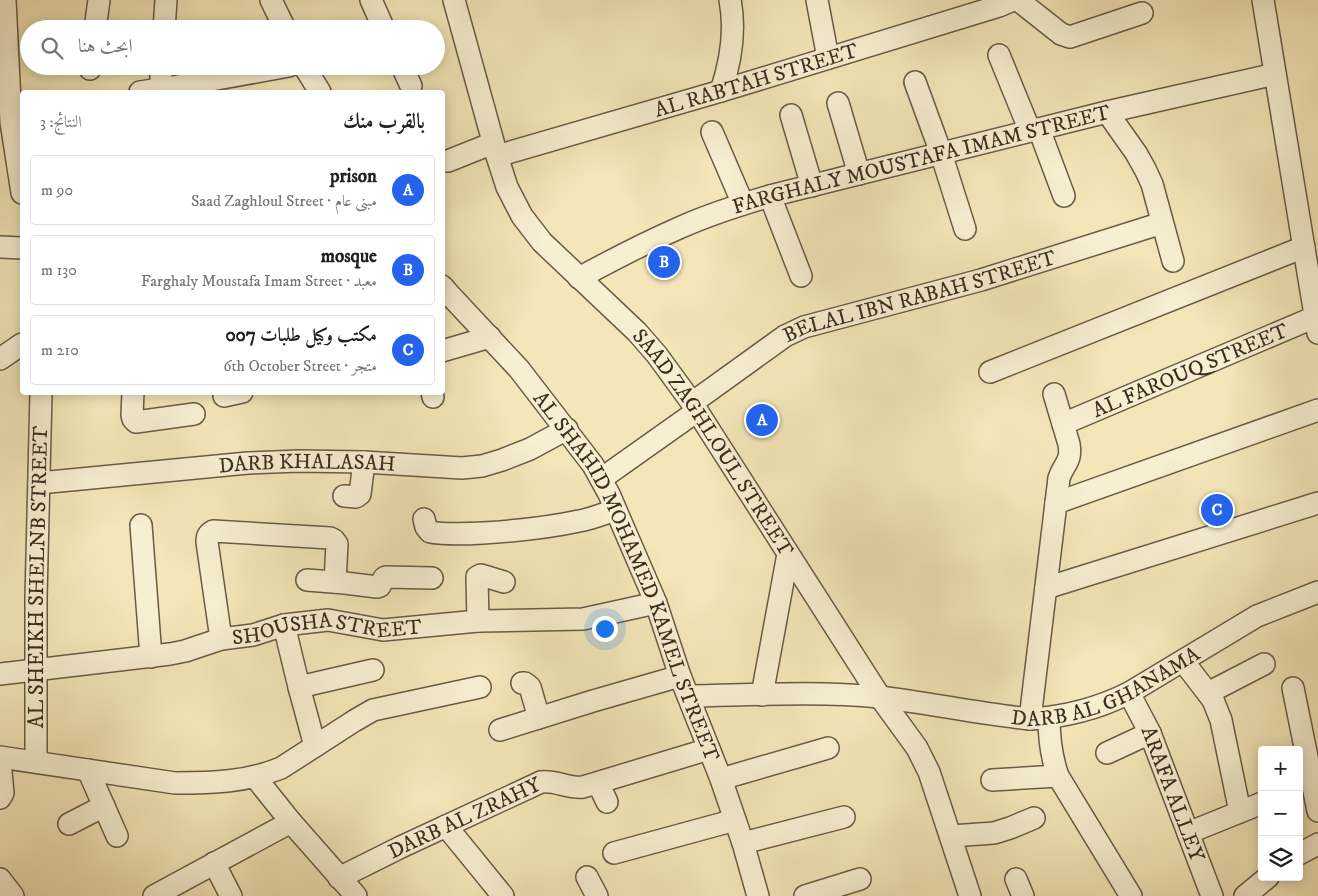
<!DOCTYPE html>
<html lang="ar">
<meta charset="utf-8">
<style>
:root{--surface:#fff;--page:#f6f6f6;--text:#202124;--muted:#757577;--line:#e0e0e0;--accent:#2563eb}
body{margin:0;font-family:"IM FELL DW Pica",Amiri,serif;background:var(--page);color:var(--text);direction:rtl}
.controls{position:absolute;right:15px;bottom:15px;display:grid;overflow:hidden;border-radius:5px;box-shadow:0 2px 12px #0003}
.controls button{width:45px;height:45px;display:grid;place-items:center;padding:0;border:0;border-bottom:1px solid var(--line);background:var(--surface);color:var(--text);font:25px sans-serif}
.you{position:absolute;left:604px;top:628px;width:18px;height:18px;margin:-12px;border:4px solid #fff;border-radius:50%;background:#1a73e8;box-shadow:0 0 0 8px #1a73e833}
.badge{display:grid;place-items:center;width:32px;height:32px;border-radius:50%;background:var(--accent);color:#fff;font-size:16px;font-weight:700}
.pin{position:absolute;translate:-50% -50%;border:2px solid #fff;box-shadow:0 1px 5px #0006}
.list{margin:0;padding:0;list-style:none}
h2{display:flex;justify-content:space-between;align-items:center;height:65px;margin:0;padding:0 20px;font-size:21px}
h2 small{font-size:16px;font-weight:400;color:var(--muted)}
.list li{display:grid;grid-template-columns:32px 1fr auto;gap:15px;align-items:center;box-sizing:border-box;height:70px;margin:0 10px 10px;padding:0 10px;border:1px solid var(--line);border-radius:5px}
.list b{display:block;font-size:19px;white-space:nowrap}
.list p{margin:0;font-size:16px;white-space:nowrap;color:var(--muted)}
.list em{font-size:16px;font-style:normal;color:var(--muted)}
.icon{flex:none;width:28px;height:28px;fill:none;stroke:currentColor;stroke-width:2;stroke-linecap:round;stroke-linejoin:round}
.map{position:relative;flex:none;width:1318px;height:896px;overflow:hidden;direction:ltr}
.search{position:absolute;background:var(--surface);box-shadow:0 2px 12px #0003;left:20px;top:20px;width:425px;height:55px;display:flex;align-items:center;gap:12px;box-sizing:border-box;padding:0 18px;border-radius:28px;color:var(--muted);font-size:19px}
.panel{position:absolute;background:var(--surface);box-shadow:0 2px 12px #0003;left:20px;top:90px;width:425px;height:305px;border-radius:5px;direction:rtl}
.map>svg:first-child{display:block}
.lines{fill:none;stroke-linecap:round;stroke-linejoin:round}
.minor-casing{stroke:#6a5b47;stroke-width:24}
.minor{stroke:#f7efd1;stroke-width:21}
.labels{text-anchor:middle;stroke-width:5;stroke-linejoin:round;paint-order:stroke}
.street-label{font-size:21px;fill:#3d2d21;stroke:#f7efd1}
</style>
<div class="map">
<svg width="1318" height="896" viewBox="0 0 1318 896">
<rect width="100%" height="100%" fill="#f3e6b8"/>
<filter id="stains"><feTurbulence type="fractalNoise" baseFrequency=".004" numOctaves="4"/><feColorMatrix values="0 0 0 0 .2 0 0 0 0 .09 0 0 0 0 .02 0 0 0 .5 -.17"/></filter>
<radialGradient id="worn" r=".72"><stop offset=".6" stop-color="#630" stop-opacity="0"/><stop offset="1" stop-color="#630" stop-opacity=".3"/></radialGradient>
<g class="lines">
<g class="minor-casing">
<g id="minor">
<path d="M5,0L11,122L22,193"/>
<path d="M271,0L285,29"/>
<path d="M371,0L384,29"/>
<path id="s1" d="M454,0L497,156L507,187L522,216L542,242L637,332L657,355L692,403L880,697L917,748L929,772L970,896"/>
<path d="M817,0L828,58"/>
<path d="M1018,0L1061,34L1070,37L1142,13"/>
<path d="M1263,0L1318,333"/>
<path d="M95,29L99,0"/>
<path d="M164,29L166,0"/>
<path d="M999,55L1030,131"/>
<path d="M161,66V83L164,86L167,88L289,66"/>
<path d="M304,66L320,92"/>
<path d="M402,66L411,86"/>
<path d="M90,69V66"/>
<path d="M915,82L941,153L965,229"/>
<path d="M721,91C731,61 736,31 730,0"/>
<path d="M140,92L167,88"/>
<path d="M838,103L859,174"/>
<path d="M1107,112L1136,153L1145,169L1152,184L1173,261"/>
<path d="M791,115L812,186"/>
<path d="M1039,129L1064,196"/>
<path d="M712,132L743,204"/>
<path id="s2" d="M497,156L721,91L999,6L1013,0"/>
<path d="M448,161L493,143"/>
<path d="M770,196L801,276"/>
<path d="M0,247L22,248"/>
<path id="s3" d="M579,278C612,260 645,243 679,228C708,215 739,205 770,196L1107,112L1275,74"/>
<path id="s4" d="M442,286L449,294L519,369L593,465L609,494L656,603L680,676L721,779L743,843L758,896"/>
<path d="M442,351L490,337"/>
<path d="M0,359L22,344"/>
<path d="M990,372L1304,247"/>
<path d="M133,392L132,415L133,419L136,422L194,414"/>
<path d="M432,392L433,397"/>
<path d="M224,396L242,392"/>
<path id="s5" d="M692,403L785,336L804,327L981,280L1162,223"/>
<path id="s6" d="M1063,424L1315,317"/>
<path d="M601,479L697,411"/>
<path id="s7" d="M39,483L248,463L299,461L364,462L462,468L482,466L502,460L530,449L567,429"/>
<path d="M344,496L356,497L360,494L364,462"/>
<path d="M1056,503L1318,410"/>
<path d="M424,519L426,527L430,532C447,535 466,534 483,533C515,531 547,528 579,521C591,519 603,514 615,510"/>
<path d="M141,525L151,657"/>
<path d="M307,580L345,583L377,587L380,586L384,578L386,577L432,578"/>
<path d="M1046,588L1318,503"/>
<path d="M478,621L477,577L481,575L504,582"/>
<path d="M284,625L299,687L315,746"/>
<path d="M221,639L207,542C207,536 208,534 213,531L330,538L334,540L337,544L335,582"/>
<path d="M1183,661L1213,700L1221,720L1240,812"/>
<path id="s8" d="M0,674L170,654L185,651L221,639L253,635L284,625L328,620L383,630L478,621L583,619L656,603"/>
<path d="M522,683H525L530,687L539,718"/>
<path d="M299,687L373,670"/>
<path d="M1293,688L1318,811"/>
<path id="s9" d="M1129,693L1150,733L1212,896"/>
<path d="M1208,693L1264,664"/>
<path d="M762,695L788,554"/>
<path id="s10" d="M688,696C752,695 816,691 879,697C930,703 980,714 1030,719C1066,717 1097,709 1129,693L1257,616L1318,592"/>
<path d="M1049,718C1049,739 1051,756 1058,776L1131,896"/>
<path d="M1030,719L1059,478C1064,463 1072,462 1069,444L1054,394"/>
<path d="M500,730L593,701L680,676"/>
<path d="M1107,753L1150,733"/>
<path d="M0,757L175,783C212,783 247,782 281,768L354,721L373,710L480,687"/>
<path d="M0,761L3,793L0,798"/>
<path id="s11" d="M36,762V598L41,392"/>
<path d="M88,770L117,836"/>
<path d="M255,777L291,822L356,896"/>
<path d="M721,779L828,748"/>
<path d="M992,780L1058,776"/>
<path d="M598,783L607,802"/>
<path d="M69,824L104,806"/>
<path d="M446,826L503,896"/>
<path d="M1188,833L1262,803"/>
<path d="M951,836L994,833L1010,828L1034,818"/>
<path d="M743,843L844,817"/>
<path d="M614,853L735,820"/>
<path d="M1299,854L1318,844"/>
<path d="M214,863L231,896"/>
<path d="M587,877L597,896"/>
<path id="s12" d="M339,878L401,847L541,782C556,780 569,789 583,787L709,749"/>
<path d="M0,879L13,896"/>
<path d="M1016,879L1023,896"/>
<path d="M154,896L291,822"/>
<path d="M805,896L860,879"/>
<path d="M1245,896L1268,877"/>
</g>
</g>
<use href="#minor" class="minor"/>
</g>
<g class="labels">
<g class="street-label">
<text dy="7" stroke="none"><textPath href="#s2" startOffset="270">AL RABTAH STREET</textPath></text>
<text dy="7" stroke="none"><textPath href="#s3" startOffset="364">FARGHALY MOUSTAFA IMAM STREET</textPath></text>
<text dy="7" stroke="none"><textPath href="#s5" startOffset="255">BELAL IBN RABAH STREET</textPath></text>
<text dy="7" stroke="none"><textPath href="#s6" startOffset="138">AL FAROUQ STREET</textPath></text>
<text dy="7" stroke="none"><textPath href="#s1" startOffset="525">SAAD ZAGHLOUL STREET</textPath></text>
<text dy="7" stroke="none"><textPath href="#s7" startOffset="269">DARB KHALASAH</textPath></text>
<text dy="7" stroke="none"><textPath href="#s11" startOffset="185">AL SHEIKH SHELNB STREET</textPath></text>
<text dy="7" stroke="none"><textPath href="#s4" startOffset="349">AL SHAHID MOHAMED KAMEL STREET</textPath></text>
<text dy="7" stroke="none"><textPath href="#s8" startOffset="332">SHOUSHA STREET</textPath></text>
<text dy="7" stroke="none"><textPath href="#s10" startOffset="426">DARB AL GHANAMA</textPath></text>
<text dy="7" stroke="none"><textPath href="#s9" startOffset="110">ARAFA ALLEY</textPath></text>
<text dy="7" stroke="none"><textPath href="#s12" startOffset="139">DARB AL ZRAHY</textPath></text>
</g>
</g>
<rect width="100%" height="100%" filter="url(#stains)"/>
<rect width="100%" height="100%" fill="url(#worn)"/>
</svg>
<div class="controls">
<button>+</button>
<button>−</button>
<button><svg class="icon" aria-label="layers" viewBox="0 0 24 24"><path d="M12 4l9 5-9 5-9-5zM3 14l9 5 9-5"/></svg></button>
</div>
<div class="you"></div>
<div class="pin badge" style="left:762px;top:420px">A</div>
<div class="pin badge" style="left:664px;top:262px">B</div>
<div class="pin badge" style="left:1217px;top:510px">C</div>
<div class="search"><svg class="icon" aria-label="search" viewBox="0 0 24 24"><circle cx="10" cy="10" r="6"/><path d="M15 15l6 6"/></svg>ابحث هنا</div>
<section class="panel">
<h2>بالقرب منك<small>النتائج: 3</small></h2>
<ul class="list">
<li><span class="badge">A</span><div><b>prison</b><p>مبنى عام · Saad Zaghloul Street</p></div><em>90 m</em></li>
<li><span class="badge">B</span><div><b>mosque</b><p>معبد · Farghaly Moustafa Imam Street</p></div><em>130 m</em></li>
<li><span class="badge">C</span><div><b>مكتب وكيل طلبات 007</b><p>متجر · 6th October Street</p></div><em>210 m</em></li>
</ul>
</section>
</div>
